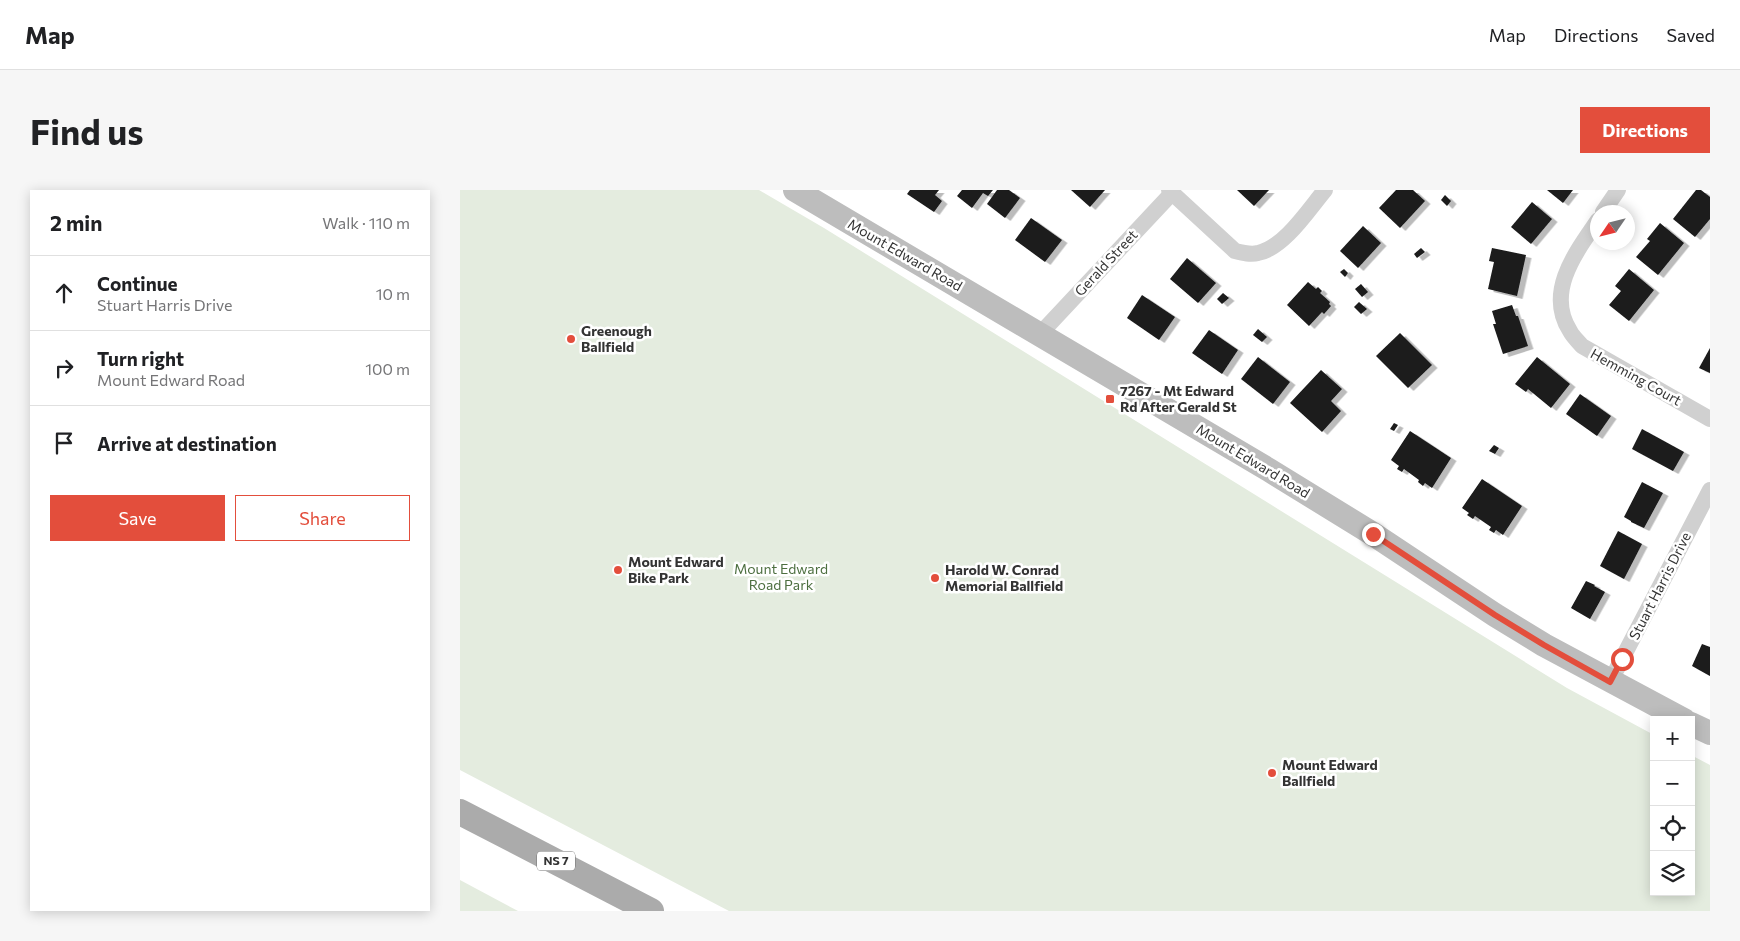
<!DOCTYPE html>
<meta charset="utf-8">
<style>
:root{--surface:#fff;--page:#f6f6f6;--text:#202124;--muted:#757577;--line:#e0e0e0;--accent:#e34e3c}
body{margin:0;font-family:Commissioner,sans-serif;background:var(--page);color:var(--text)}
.controls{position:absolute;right:15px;bottom:15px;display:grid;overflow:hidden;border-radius:0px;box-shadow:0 2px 12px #0003}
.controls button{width:45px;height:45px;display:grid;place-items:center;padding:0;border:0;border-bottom:1px solid var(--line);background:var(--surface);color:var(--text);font:25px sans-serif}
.compass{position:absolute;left:1130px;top:15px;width:45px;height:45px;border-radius:50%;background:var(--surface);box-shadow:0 2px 12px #0003;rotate:235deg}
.stop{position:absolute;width:15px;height:15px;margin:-11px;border:4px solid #e34e3c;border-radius:50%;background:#fff}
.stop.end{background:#e34e3c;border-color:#fff;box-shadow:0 1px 5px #0008}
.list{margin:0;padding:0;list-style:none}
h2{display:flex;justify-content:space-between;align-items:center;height:65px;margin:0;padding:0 20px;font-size:21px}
h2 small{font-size:16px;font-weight:400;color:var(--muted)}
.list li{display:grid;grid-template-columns:32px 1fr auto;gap:15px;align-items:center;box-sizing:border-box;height:75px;padding:0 20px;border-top:1px solid var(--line)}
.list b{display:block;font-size:19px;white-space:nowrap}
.list p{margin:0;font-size:16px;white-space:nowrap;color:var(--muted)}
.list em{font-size:16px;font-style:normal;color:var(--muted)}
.actions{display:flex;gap:10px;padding:15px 20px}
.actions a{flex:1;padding:11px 0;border:1px solid var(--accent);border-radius:0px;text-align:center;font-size:18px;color:var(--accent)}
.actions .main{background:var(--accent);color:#fff}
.icon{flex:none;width:28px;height:28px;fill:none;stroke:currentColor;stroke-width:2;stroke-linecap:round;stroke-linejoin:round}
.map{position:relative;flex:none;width:1250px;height:721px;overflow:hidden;border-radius:0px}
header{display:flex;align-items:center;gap:30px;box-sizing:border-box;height:70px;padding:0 25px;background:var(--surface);border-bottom:1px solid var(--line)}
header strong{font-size:24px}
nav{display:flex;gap:28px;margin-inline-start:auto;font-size:18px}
.intro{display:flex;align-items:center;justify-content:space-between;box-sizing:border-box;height:120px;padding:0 30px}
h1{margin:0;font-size:35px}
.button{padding:12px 22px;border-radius:0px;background:var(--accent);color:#fff;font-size:18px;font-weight:700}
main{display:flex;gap:30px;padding:0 30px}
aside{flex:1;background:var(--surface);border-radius:0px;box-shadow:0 2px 12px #0003}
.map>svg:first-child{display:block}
.green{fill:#e4ecdf}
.building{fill:#1a1a1a;filter:url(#shadow)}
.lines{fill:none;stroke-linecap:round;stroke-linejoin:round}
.street{stroke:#d0d0d0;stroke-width:16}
.secondary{stroke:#bdbdbd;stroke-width:24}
.primary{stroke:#ababab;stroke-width:26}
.route{stroke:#e34e3c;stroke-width:6}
.poi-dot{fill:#e34e3c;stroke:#fff;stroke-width:2}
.labels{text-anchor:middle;stroke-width:5;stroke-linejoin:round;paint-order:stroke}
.shield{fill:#fff;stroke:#707070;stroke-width:1}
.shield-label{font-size:12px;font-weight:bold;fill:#333}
.street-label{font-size:14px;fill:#333;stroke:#fff}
.poi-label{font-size:14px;font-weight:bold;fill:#333;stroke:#fff;text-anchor:start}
.park-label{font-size:14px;fill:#4d6f40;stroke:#fff}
</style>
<header>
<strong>Map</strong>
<nav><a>Map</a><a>Directions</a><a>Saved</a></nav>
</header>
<div class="intro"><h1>Find us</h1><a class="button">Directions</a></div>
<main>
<aside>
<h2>2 min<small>Walk · 110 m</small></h2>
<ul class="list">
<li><svg class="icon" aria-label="ahead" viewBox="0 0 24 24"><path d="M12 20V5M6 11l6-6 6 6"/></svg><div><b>Continue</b><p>Stuart Harris Drive</p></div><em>10 m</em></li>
<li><svg class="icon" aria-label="right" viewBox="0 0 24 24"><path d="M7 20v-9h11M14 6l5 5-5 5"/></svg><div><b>Turn right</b><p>Mount Edward Road</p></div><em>100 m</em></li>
<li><svg class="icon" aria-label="arrive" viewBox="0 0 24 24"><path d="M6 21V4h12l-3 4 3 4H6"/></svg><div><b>Arrive at destination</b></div></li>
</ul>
<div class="actions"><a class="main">Save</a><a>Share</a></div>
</aside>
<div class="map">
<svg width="1250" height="721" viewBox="0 0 1250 721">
<defs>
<filter id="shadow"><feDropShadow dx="5.5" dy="3" stdDeviation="0" flood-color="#0004"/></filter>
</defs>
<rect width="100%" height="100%" fill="#fff"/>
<g class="green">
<path d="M0,0H299L364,38L1107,498L1194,545V702H1231V565L1250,575V721H269L0,580Z"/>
<path d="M0,690L58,721H0Z"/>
</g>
<g class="building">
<path d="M450,0H479L475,5L482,11L474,22L447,4Z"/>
<path d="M502,0H533L528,6L523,3L512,18L497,6Z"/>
<path d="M537,0H549L560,8L545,28L527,14Z"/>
<path d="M611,0H645L630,17Z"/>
<path d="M777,0H809L794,16Z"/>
<path d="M936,0H953L965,11L940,38L919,18Z"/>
<path d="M1087,0H1113L1103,13Z"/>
<path d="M1236,0H1241L1250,7V29L1235,47L1213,29Z"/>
<path d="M985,5L991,11L987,16L981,10Z"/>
<path d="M1072,12L1092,29L1071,54L1051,37Z"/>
<path d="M571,28L602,50L585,72L555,50Z"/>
<path d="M1200,33L1224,53L1198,85L1176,67L1190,51L1187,49Z"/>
<path d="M903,36L921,53L898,78L880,61Z"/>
<path d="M961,58L965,62L957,68L954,64Z"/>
<path d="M1032,58L1066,65L1057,106L1028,99L1034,72L1029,71Z"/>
<path d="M727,68L756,93L738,113L710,89Z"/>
<path d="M884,79L888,83L885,87L880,82Z"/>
<path d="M1169,79L1194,100L1169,131L1149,115L1161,101L1155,96Z"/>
<path d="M848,92L856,99L858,97L862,101L860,103L870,112L869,114L871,116L864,124L862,122L849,136L827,115Z"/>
<path d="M901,94L908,102L902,107L895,99Z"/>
<path d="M763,103L769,108L762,114L757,109Z"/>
<path d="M682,105L715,127L699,150L667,128Z"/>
<path d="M899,112L907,119L901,124L894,117Z"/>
<path d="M1052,115L1056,126H1058L1068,156L1043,164L1033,134H1036L1032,121Z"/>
<path d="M798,139L807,147L802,152L793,145Z"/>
<path d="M749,140L778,160L762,184L732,163Z"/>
<path d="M940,143L972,175L948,198L916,166Z"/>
<path d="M1250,158V183L1239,178Z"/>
<path d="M798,167L830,192L813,214L781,189Z"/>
<path d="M1077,167L1110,194L1091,218L1068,199L1066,202L1055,194Z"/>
<path d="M861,180L882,199L871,211L881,221L862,242L830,213Z"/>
<path d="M1120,204L1151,226L1137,246L1106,224Z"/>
<path d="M934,233L938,235L934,241L930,239Z"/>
<path d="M1182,239L1224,262L1213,281L1172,259Z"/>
<path d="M950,241L991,268L972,298L965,293L963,296L958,292L959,290L944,279L942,282L937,279L939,276L931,270Z"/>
<path d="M1034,255L1039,258L1035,264L1029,261Z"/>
<path d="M1022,289L1062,316L1043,345L1036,340L1034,343L1029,340L1031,337L1015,326L1013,329L1007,325L1009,323L1002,318Z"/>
<path d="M1182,292L1203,303L1184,338L1171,332V331L1164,327Z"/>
<path d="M1158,341L1182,354L1164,389L1140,376Z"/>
<path d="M1126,391L1135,395L1134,396L1145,402L1130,429L1111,418Z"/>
<path d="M1242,454L1250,457V486L1232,476Z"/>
</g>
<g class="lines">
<g class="street">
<path d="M709,0L775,61C783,63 791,65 798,63C824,58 849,19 865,0"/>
<path d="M1143,22L1158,0"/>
<path d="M1138,30C1116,62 1085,102 1110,141C1113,147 1118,151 1122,156L1250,229"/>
<path d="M580,144L712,3"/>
<path d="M1150,492L1250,300"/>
</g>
<g class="secondary">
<path d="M335,0L809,280L913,344L1035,425L1084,455L1224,530"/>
<path d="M1231,534L1250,543"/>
</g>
<path class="primary" d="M0,622L191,721"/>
</g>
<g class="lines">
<path class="route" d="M913,344L1035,425L1084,455L1150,492L1162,469"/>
</g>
<g class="poi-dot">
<circle cx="111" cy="149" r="5"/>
<rect x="645" y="204" width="10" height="10" rx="2.5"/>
<circle cx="158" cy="380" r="5"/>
<circle cx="475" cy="388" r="5"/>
<circle cx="812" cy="583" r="5"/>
</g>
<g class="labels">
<rect class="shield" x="77" y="661.5" width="38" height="19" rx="4"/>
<g class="shield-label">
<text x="96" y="675">NS 7</text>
</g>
<g class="street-label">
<text transform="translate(445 65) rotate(30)" y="5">Mount Edward Road</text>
<text transform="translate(646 73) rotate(-47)" y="5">Gerald Street</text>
<text transform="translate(1176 187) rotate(29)" y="5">Hemming Court</text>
<text transform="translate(793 271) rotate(31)" y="5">Mount Edward Road</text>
<text transform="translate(1200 396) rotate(-63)" y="5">Stuart Harris Drive</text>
</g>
<g class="poi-label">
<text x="121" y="146">Greenough<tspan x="121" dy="16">Ballfield</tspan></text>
<text x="660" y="206">7267 - Mt Edward<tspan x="660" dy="16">Rd After Gerald St</tspan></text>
<text x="168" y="377">Mount Edward<tspan x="168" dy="16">Bike Park</tspan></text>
<text x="485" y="385">Harold W. Conrad<tspan x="485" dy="16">Memorial Ballfield</tspan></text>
<text x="822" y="580">Mount Edward<tspan x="822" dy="16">Ballfield</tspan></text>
</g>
<g class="park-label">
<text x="321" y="384">Mount Edward<tspan x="321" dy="16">Road Park</tspan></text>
</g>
</g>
</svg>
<div class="controls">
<button>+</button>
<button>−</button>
<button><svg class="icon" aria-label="locate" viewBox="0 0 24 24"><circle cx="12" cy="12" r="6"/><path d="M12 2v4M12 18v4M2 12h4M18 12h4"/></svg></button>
<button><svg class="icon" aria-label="layers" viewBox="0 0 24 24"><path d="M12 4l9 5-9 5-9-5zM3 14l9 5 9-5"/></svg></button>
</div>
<svg class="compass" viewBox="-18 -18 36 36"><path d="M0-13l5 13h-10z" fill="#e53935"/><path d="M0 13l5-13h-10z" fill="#757577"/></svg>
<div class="stop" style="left:1162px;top:469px"></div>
<div class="stop end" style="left:913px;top:344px"></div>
</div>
</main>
